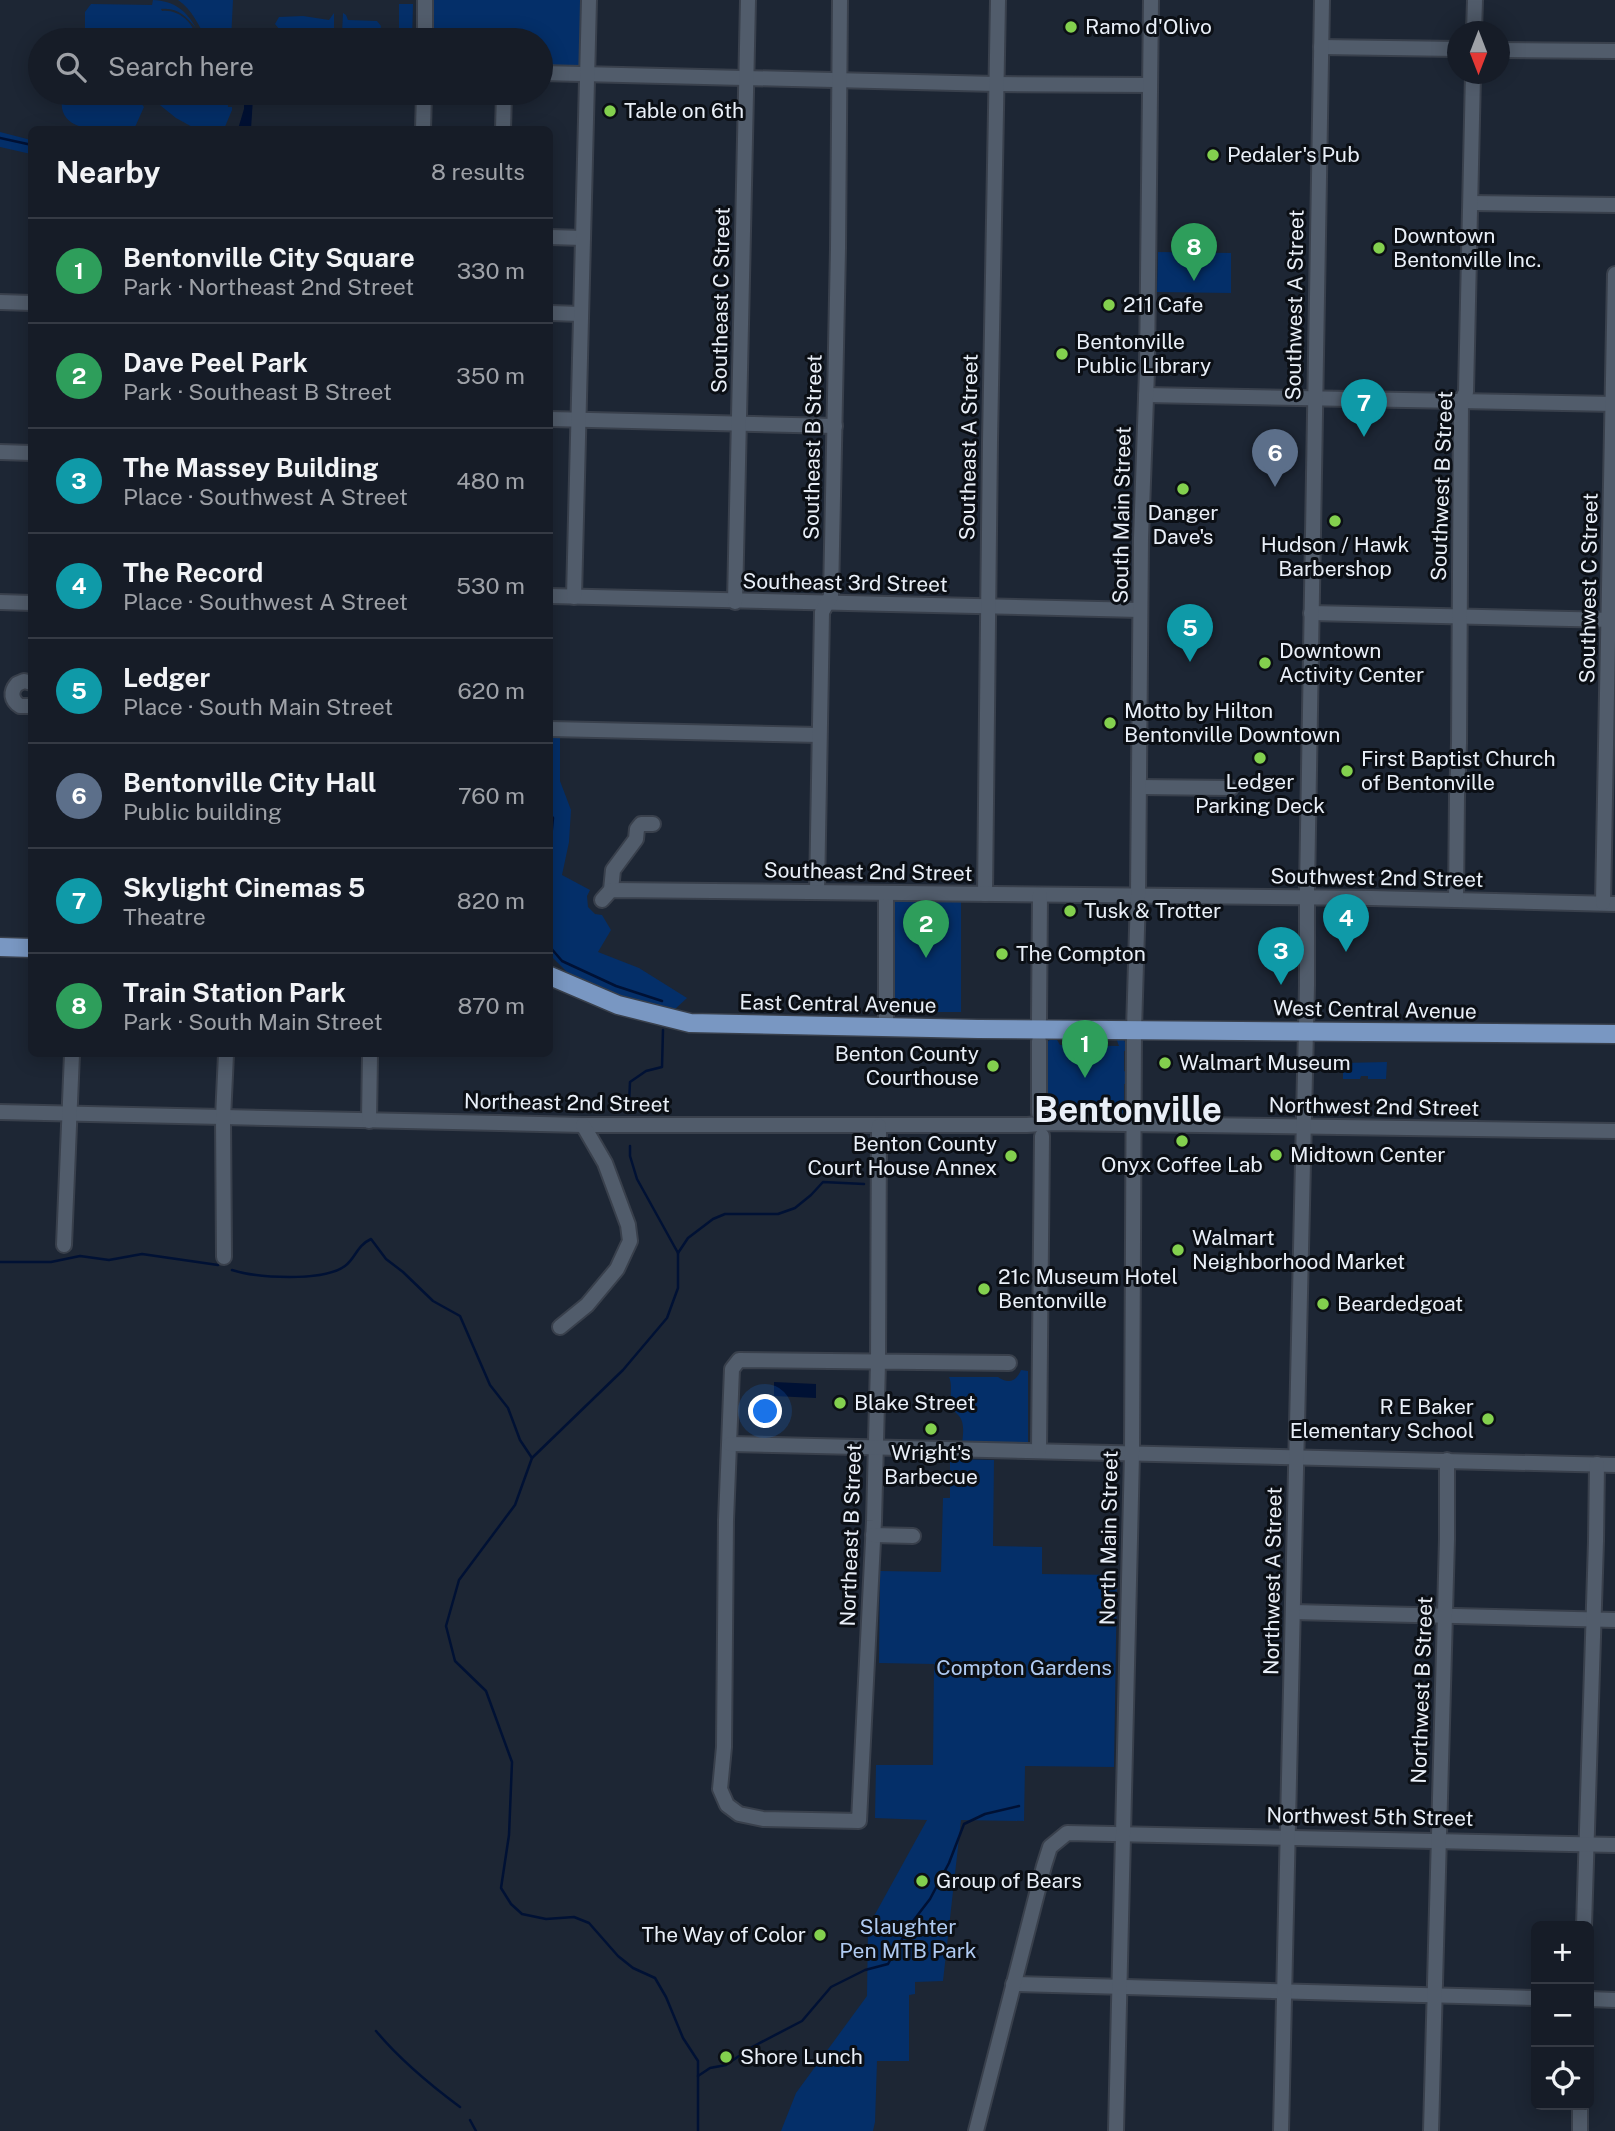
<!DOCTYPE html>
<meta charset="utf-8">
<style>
:root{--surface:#161c27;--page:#232933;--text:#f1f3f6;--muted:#9ea1a7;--line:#353a44;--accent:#0f766e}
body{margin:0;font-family:"Public Sans",sans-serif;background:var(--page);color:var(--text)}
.controls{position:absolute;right:21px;bottom:21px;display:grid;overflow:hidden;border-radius:10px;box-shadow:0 4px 18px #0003}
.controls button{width:63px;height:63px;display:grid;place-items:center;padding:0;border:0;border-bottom:2px solid var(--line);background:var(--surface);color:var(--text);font:35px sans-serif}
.compass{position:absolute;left:1447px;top:21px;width:63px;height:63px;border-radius:50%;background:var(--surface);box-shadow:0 4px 18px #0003;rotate:180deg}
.you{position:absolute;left:766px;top:1412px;width:24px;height:24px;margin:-18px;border:5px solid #fff;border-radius:50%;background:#1a73e8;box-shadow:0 0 0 10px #1a73e833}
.badge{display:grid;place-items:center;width:46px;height:46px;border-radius:50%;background:var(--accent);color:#fff;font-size:23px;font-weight:700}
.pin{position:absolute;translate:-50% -58px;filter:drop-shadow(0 2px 4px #0008)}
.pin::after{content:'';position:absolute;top:37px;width:24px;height:21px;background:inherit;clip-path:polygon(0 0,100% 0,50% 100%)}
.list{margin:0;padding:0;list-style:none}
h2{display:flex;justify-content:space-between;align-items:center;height:91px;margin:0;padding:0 28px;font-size:30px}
h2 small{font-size:23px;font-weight:400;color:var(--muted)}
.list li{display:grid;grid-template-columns:46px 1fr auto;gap:21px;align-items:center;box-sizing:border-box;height:105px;padding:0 28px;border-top:2px solid var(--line)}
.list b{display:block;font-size:26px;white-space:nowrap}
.list p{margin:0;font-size:23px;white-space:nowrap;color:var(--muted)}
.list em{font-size:23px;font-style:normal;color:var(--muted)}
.icon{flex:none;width:38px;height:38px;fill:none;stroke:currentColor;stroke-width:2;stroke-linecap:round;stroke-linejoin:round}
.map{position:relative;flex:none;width:1615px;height:2131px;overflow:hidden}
.search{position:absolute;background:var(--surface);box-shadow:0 4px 18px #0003;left:28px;top:28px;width:525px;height:77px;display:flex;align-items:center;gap:18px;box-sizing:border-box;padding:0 24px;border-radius:38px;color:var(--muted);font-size:26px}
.panel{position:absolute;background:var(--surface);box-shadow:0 4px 18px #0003;left:28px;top:126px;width:525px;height:931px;border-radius:10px}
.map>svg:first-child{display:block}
.green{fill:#042f69}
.water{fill:#001134}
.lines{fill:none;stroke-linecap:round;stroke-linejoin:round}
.stream{stroke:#001134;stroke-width:2.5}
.minor-casing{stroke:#39404c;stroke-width:18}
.major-casing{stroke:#39404c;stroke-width:21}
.minor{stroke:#515c6b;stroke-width:14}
.major{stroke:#7997c2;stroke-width:18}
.poi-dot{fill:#83d04e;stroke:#0b0f15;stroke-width:2.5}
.labels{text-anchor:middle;stroke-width:6;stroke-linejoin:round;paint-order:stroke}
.poi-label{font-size:21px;fill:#e9eff8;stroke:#0b0f15;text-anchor:start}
.street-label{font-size:21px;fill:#e9eff8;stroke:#0b0f15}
.park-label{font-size:21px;fill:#b0cbf2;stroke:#0b0f15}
.town-label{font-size:35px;font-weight:bold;fill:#e9eff8;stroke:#0b0f15}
</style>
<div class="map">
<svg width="1615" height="2131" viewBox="0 0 1615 2131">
<rect width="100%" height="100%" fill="#1d2634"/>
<g class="green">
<path d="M153,0C174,1 186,10 196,28C186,16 177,7 161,9L162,11C178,9 193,22 196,37L179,35L152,40H85V12L91,4L152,5Z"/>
<path d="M178,0H233L231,40H208C198,26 193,10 178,0Z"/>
<path d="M432,0H584L582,66L579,69H541V40H431Z"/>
<path d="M399,4H413L412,40H399Z"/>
<path d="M334,13V34L329,28L280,30L275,24L279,17L303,16L329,20Z"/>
<path d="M343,13L346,15L348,20L377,21L381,26L380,33L377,35L376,29H347L346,33L342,34Z"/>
<path d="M107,93C123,93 134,93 144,107L135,127L137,129C113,130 57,137 62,99C79,103 92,102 107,93Z"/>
<path d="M145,93H227L228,107H232V110L224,129H196L176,118Z"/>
<path d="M0,132L31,140V154L0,147Z"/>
<path d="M1158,252L1231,253V293L1157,292Z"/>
<path d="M550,735H560V781L571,810L569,842L562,875L590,890L587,896L588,907L595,914L602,915L611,930L598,952L639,968L687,998L674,1010L629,999L568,973L550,955Z"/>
<path d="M895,898H961V1012H890L892,901Z"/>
<path d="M1052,1038H1056L1060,1045L1119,1046L1116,1038L1124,1040L1128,1050L1124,1051V1071L1127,1073V1084H1124V1105L1127,1106L1124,1113L1115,1116L1110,1109L1052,1108L1056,1116L1046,1112L1045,1044Z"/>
<path d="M1387,1062L1386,1079H1368V1076H1361L1360,1079H1343V1063Z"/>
<path d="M1021,1370L1028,1371V1446L962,1444C963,1435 965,1423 959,1416C954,1410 954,1413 952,1406C949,1396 953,1386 949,1377H998C1008,1384 1016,1382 1021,1370Z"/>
<path d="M950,1459L994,1460L993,1546L1042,1547V1574L1117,1575L1114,1767L1025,1766L1024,1821L961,1820L943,1981L915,1982V1994L909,1995V2061H877L875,2122L873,2131H781L796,2093L867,1996L868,1927L927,1820L875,1818L876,1765H933L934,1664L879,1663L880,1571L941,1572L943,1498H950Z"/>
</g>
<g class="water">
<path d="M244,93H258L256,98H253L251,129H238L244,109Z"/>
<path d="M774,1382L816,1384V1398L774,1396Z"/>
</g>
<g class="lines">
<g class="stream">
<path d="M0,138L32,145"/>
<path d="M550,814L553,818L550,849"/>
<path d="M550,947L562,961L616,986L662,1001"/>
<path d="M629,1104L630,1082L646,1071L662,1067L663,1030"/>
<path d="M630,1146V1156L637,1179L678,1253V1288L667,1318L623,1370L532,1458L515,1505L459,1580L446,1626L455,1661L486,1691L512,1762L509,1835L501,1888L511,1904L522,1914L546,1919L574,1917L589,1923L618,1956L633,1968L655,1978L666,1997L683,2038L698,2061V2131"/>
<path d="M678,1253L688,1238L713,1219L725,1214H778L795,1208L811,1195L823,1182L864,1184"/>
<path d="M0,1262H51L80,1256L109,1260L142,1254L218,1265"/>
<path d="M232,1270C257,1278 323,1282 345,1266C356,1258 356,1246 371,1239L386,1259L403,1272L433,1301L460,1316L490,1385L508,1408L520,1440L532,1458"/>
<path d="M376,2031C401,2061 429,2084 460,2107"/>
<path d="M698,2076L710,2068L726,2065L752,2047L802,2021L831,1987L865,1970L888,1964L910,1925L930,1899L949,1863L964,1824L985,1814L1019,1806"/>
<path d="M470,2120L476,2131"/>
</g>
<g class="minor-casing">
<g id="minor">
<path d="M1474,32L1475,0"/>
<path d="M425,40V0"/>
<path d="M1321,47L1458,49"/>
<path d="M1500,50L1615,51"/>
<path d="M541,73L996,84L1150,85"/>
<path d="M423,130L424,93"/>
<path d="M503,130L504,93"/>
<path d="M1471,203L1615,205"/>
<path d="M550,237L583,238"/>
<path d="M0,302L32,303"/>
<path d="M550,313L581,314"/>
<path d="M1146,395L1615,404"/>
<path d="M550,419L835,426"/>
<path d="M0,452L32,453"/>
<path d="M550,596L1140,610"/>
<path d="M574,597L589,0"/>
<path d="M0,602L32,603"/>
<path d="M735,602L748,0"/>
<path d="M1311,613L1615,620"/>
<path d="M32,683L24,681L17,684C10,692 11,700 20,706H32"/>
<path d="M550,729L819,735"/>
<path d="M1139,787L1231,788"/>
<path d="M611,890L613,870L636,839L637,829L641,824H653"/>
<path d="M817,892L822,612L831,596L838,248L840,0"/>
<path d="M886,893V1027"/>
<path d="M985,894L990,441L998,0"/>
<path d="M602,900L611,890L1372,898L1615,904"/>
<path d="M1456,900L1457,796L1459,743L1461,402L1466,392L1473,74"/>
<path d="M1603,903L1615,274"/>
<path d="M1039,1020L1040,895"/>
<path d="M0,1112L583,1125H1027L1054,1123L1615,1131"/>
<path d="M1039,1113V1041"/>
<path d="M369,1121L370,1054"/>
<path d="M879,1126L878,1362L874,1521L859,1821L763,1819L739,1814L727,1805L720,1789L724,1747L726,1520L732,1369L739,1360L1009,1363"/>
<path d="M64,1245L72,1054"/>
<path d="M224,1257L223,1118L226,1054"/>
<path d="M560,1327L587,1305L617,1269L630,1241L628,1225L605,1163L583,1125"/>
<path d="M730,1444L1615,1465"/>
<path d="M1039,1451L1042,1136"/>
<path d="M873,1535L913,1536"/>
<path d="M1293,1612L1615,1620"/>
<path d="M1584,1926L1596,1541L1597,1464"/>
<path d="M1013,1984L1536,1998"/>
<path d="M1589,1999L1615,2000"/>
<path d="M976,2131L1044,1866L1050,1847L1067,1833L1615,1845"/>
<path d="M1116,2131L1132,1454L1134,1030L1138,896L1141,538L1147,370L1151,0"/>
<path d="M1281,2131L1307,985V889L1322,0"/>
<path d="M1431,2131L1447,1539V1460"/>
<path d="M1580,2131V2105"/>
</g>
</g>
<g class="major-casing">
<g id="major">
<path d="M0,947L32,948"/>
<path d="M550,976L618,1005L690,1023L978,1029L1615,1034"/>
</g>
</g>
<use href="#minor" class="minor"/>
<use href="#major" class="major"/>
</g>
<g class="poi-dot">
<circle cx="1071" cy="27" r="7"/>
<circle cx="610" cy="111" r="7"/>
<circle cx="1213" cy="155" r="7"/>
<circle cx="1379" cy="248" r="7"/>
<circle cx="1109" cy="305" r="7"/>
<circle cx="1062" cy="354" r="7"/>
<circle cx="1183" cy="489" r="7"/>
<circle cx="1335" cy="521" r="7"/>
<circle cx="1265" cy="663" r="7"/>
<circle cx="1110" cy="723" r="7"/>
<circle cx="1260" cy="758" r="7"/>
<circle cx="1347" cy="771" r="7"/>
<circle cx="1070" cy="911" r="7"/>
<circle cx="1002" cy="954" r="7"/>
<circle cx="1165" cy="1063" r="7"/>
<circle cx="993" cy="1066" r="7"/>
<circle cx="1182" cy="1141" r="7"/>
<circle cx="1276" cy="1155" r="7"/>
<circle cx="1011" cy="1156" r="7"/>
<circle cx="1178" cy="1250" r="7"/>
<circle cx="984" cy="1289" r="7"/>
<circle cx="1323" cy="1304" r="7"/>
<circle cx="840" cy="1403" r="7"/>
<circle cx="1488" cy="1419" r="7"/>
<circle cx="931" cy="1429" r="7"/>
<circle cx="922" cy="1881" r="7"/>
<circle cx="820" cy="1935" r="7"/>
<circle cx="726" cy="2057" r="7"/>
</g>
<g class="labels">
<g class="poi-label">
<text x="1085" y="34">Ramo d'Olivo</text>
<text x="624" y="118">Table on 6th</text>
<text x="1227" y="162">Pedaler's Pub</text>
<text x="1393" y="243">Downtown<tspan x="1393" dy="24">Bentonville Inc.</tspan></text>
<text x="1123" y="312">211 Cafe</text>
<text x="1076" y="349">Bentonville<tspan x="1076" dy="24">Public Library</tspan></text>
<text x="1183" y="520" text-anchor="middle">Danger<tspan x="1183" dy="24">Dave's</tspan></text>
<text x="1335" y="552" text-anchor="middle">Hudson / Hawk<tspan x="1335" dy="24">Barbershop</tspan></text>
<text x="1279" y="658">Downtown<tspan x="1279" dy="24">Activity Center</tspan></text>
<text x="1124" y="718">Motto by Hilton<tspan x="1124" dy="24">Bentonville Downtown</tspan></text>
<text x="1361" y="766">First Baptist Church<tspan x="1361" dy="24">of Bentonville</tspan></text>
<text x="1260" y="789" text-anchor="middle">Ledger<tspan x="1260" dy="24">Parking Deck</tspan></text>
<text x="1084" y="918">Tusk &amp; Trotter</text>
<text x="1016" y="961">The Compton</text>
<text x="979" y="1061" text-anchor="end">Benton County<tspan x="979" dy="24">Courthouse</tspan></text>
<text x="1179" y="1070">Walmart Museum</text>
<text x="997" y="1151" text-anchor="end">Benton County<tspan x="997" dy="24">Court House Annex</tspan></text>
<text x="1290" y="1162">Midtown Center</text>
<text x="1182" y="1172" text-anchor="middle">Onyx Coffee Lab</text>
<text x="1192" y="1245">Walmart<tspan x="1192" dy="24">Neighborhood Market</tspan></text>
<text x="998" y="1284">21c Museum Hotel<tspan x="998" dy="24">Bentonville</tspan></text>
<text x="1337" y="1311">Beardedgoat</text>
<text x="854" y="1410">Blake Street</text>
<text x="1474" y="1414" text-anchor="end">R E Baker<tspan x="1474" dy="24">Elementary School</tspan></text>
<text x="931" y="1460" text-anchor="middle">Wright's<tspan x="931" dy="24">Barbecue</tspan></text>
<text x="936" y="1888">Group of Bears</text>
<text x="806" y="1942" text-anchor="end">The Way of Color</text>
<text x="740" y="2064">Shore Lunch</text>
</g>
<g class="street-label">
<text transform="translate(721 300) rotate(-89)" y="7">Southeast C Street</text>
<text transform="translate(1295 305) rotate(-89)" y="7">Southwest A Street</text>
<text transform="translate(813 447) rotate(-89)" y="7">Southeast B Street</text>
<text transform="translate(969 447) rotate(-89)" y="7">Southeast A Street</text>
<text transform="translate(1442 486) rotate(-88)" y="7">Southwest B Street</text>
<text transform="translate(1122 515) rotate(-89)" y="7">South Main Street</text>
<text transform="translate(845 583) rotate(1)" y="7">Southeast 3rd Street</text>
<text transform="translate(1589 588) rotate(-89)" y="7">Southwest C Street</text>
<text transform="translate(868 872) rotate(1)" y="7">Southeast 2nd Street</text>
<text transform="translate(1377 878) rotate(1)" y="7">Southwest 2nd Street</text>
<text transform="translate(838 1004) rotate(1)" y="7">East Central Avenue</text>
<text transform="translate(1375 1010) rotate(1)" y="7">West Central Avenue</text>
<text transform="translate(567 1103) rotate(1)" y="7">Northeast 2nd Street</text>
<text transform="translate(1374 1107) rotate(1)" y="7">Northwest 2nd Street</text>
<text transform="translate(851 1535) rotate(-88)" y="7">Northeast B Street</text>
<text transform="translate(1109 1538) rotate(-89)" y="7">North Main Street</text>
<text transform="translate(1273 1581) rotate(-89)" y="7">Northwest A Street</text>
<text transform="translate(1422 1690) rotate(-88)" y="7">Northwest B Street</text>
<text transform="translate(1370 1817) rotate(1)" y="7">Northwest 5th Street</text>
</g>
<g class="park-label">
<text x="1024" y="1675">Compton Gardens</text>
<text x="908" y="1934">Slaughter<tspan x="908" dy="24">Pen MTB Park</tspan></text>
</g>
<g class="town-label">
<text x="1128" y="1122">Bentonville</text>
</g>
</g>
</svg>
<div class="controls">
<button>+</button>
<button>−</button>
<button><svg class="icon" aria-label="locate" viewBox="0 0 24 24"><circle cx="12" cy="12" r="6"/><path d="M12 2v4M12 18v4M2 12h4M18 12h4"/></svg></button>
</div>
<svg class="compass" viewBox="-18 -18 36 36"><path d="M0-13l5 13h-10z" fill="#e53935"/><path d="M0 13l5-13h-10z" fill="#9ea1a7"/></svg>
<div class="you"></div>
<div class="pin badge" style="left:1085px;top:1078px;background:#2e9e5b">1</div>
<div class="pin badge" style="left:926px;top:958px;background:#2e9e5b">2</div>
<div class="pin badge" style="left:1281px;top:985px;background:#0f9aa8">3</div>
<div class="pin badge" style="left:1346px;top:952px;background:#0f9aa8">4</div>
<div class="pin badge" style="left:1190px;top:662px;background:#0f9aa8">5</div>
<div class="pin badge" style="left:1275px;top:487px;background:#5c6f8a">6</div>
<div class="pin badge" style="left:1364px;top:437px;background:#0f9aa8">7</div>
<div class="pin badge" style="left:1194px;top:281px;background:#2e9e5b">8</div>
<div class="search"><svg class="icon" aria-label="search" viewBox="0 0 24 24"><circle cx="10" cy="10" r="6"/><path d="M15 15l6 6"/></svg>Search here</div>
<section class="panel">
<h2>Nearby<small>8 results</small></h2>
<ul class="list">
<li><span class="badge" style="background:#2e9e5b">1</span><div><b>Bentonville City Square</b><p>Park · Northeast 2nd Street</p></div><em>330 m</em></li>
<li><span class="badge" style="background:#2e9e5b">2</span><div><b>Dave Peel Park</b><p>Park · Southeast B Street</p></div><em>350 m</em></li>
<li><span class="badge" style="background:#0f9aa8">3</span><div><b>The Massey Building</b><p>Place · Southwest A Street</p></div><em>480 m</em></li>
<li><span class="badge" style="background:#0f9aa8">4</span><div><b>The Record</b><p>Place · Southwest A Street</p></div><em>530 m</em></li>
<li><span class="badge" style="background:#0f9aa8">5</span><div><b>Ledger</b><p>Place · South Main Street</p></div><em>620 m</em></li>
<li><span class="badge" style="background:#5c6f8a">6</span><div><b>Bentonville City Hall</b><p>Public building</p></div><em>760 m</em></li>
<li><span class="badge" style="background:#0f9aa8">7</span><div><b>Skylight Cinemas 5</b><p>Theatre</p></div><em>820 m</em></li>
<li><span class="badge" style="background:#2e9e5b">8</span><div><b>Train Station Park</b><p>Park · South Main Street</p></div><em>870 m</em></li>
</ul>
</section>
</div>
